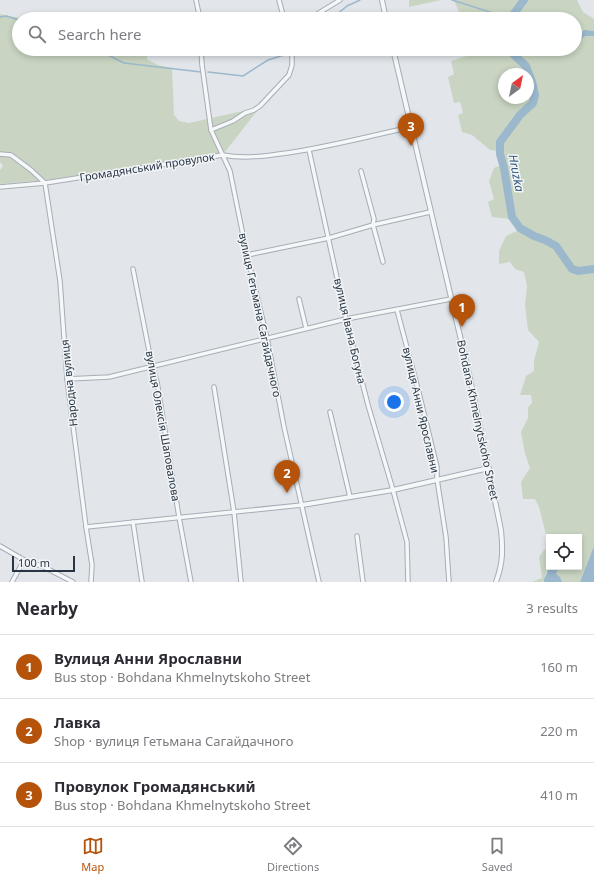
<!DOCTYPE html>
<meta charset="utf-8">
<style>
:root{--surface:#fff;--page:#f2f2f3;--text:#2b2b33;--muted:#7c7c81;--line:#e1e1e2;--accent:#b45309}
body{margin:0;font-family:"Noto Sans",sans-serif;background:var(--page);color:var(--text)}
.controls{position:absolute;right:12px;bottom:12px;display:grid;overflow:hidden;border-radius:0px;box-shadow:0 2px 6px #0003}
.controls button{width:36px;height:36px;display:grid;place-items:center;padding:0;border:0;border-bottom:1px solid var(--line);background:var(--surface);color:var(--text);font:20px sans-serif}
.compass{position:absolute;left:498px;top:68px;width:36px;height:36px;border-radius:50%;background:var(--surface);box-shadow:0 2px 6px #0003;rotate:33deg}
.scale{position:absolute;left:12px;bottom:10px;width:63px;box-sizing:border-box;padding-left:4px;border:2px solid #293544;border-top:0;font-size:11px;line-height:14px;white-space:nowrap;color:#293544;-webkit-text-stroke:3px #f2f5f8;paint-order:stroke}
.you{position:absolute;left:394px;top:402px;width:14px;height:14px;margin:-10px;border:3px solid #fff;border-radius:50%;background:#1a73e8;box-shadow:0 0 0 6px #1a73e833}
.badge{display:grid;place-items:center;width:26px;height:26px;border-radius:50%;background:var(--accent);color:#fff;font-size:13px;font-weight:700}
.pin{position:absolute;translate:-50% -33px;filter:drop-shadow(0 1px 2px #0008)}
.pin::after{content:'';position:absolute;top:21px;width:14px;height:12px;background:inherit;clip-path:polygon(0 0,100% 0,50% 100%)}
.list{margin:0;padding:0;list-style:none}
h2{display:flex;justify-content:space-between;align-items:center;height:52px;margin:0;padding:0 16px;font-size:17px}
h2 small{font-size:13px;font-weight:400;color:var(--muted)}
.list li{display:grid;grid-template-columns:26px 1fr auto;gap:12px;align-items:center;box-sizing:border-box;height:64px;padding:0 16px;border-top:1px solid var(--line)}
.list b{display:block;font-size:15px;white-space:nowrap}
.list p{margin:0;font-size:13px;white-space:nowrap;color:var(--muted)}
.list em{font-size:13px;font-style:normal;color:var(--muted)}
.icon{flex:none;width:22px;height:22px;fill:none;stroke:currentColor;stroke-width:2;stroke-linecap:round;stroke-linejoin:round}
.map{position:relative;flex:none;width:594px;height:582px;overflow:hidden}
.search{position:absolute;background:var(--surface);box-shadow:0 2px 6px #0003;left:12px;right:12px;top:12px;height:44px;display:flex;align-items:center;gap:10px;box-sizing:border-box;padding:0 14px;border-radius:22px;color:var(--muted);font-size:15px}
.sheet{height:244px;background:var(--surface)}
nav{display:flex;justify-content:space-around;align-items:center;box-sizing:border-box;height:56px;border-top:1px solid var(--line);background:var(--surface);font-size:11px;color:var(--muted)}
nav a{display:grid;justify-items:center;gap:2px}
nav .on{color:var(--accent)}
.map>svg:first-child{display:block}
.green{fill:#c9d5c2;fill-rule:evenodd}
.water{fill:#9bb8cc}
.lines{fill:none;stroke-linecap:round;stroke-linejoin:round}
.stream{stroke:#9bb8cc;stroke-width:1.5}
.river{stroke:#9bb8cc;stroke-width:8}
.minor-casing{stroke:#a7adb6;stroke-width:5.5}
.tertiary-casing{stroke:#a7adb6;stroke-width:6}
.minor{stroke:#f5f7f9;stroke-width:3.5}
.tertiary{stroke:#f5f7f9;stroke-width:4}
.labels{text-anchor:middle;stroke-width:3;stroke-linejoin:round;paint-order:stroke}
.street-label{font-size:11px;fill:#293544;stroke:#f2f5f8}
.water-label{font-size:12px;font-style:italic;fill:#31587a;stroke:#f2f5f8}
</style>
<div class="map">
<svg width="594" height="582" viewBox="0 0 594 582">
<rect width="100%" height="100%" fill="#e2e6eb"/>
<g class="green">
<path d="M409,0H441L409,7Z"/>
<path d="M454,0H577L583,12L594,19V546L580,582H562L560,577L556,574L559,567H579V537H549V546L539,507L535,499H523L521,482L530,468L525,454L521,432L528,418V407L532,403L531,395H520L526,376L534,371V361L539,342L528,330L525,306L527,286L524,272L515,269L510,262L499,264V251L506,236L519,230L511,219L492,217L488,202L494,199L489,181L494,168L501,165L498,151L490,150L472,135L462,132L458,115L463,113L460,102L454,103L448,77L454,74L451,61L488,49H575V19H462ZM504,74H528V98H504Z"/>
<path d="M123,12L141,13L145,19H121Z"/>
<path d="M0,14L25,19H19V49H148L147,59L158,65L172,68L174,115L179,121L189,123L260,107L225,152L47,180L0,184V170L3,166L0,162Z"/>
<path d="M549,548C549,559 548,570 544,579V582H532L542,578L539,557L544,550Z"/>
</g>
<g class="water">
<path d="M584,30L594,31V36H585L579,41H575V36L580,34Z"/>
<path d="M594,546V582H580Z"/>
<path d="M549,558V567H559L556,574L560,577L562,582H544V579L547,573Z"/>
</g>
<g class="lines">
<g class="stream">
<path d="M452,0L493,13L503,19"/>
<path d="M0,17L6,16L19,20"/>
<path d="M331,19L347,6L360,0"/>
<path d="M96,49L124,63L201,72"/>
<path d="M208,72L243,76L268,60L284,55L289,52"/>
</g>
<g class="river">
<path d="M510,19L524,0"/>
<path d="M510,49L514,55L526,66L532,82L535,95L533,103L520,115L500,142V154L504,168L512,217L520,228L534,236L545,240L556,246L572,269L578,271L594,269"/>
</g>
<g class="minor-casing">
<g id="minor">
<path d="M196,0L200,19"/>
<path d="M279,0L284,19"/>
<path d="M309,19L340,0"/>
<path d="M201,49L202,65L211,130L230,171L247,255L267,338L284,427L319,582"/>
<path d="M216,49L222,52L233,49"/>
<path d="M211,130L233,121L245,113L254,110L260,106L289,75L292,65V49"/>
<path d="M309,150L346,319L368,405L393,490L407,542L408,582"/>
<path d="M0,154L11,155L31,170L45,183L60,281L67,379L86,527L92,565L91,582"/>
<path d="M361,171L374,219L373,225L383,262"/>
<path d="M0,187L45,183L223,155C244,159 266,156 287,153C329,147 370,136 411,127"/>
<path d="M247,255L329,238L373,225L430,212"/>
<path d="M133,269L152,366L157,382L179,517L191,582"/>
<path d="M299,299L306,328"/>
<path d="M397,310L419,393L437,467V479L446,537L449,582"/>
<path d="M67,379L109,377L346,319L451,299"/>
<path d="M214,387L234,512L241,582"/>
<path d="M330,412L350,497"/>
<path d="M133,522L142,582"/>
<path d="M86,527L302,505"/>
<path d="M357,536L363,582"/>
<path d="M0,546L24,560L44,567L73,582"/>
<path d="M12,582L24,560"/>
</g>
</g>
<g class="tertiary-casing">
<g id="tertiary">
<path d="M382,0L386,19"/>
<path d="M393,49L471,383L501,530C503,550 503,563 496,582"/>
<path d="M302,505L393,490L489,468"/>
</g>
</g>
<use href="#minor" class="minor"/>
<use href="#tertiary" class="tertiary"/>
</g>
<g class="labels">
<g class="street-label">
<text transform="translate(147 167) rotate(-9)" y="4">Громадянський провулок</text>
<text transform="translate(260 315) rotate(78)" y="4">вулиця Гетьмана Сагайдачного</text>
<text transform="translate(350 331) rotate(77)" y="4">вулиця Івана Богуна</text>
<text transform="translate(69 383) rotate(-96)" y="4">Народна вулиця</text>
<text transform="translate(421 410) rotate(77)" y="4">вулиця Анни Ярославни</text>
<text transform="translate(478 420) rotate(78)" y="4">Bohdana Khmelnytskoho Street</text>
<text transform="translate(163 426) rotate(80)" y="4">вулиця Олексія Шаповалова</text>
</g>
<g class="water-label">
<text transform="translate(516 173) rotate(79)" y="4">Hruzka</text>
</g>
</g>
</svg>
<div class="controls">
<button><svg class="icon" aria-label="locate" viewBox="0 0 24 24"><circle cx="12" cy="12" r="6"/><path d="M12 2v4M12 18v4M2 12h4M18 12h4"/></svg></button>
</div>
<svg class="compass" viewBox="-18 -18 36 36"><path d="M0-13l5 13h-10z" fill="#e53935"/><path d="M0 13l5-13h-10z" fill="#7c7c81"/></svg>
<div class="scale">100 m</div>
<div class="you"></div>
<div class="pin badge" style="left:462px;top:327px">1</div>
<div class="pin badge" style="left:287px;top:493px">2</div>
<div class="pin badge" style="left:411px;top:146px">3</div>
<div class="search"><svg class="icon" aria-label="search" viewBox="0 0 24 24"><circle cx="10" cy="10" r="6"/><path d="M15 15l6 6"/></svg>Search here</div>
</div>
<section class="sheet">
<h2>Nearby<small>3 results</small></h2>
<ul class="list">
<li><span class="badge">1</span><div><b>Вулиця Анни Ярославни</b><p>Bus stop · Bohdana Khmelnytskoho Street</p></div><em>160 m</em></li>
<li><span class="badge">2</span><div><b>Лавка</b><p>Shop · вулиця Гетьмана Сагайдачного</p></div><em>220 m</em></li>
<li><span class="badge">3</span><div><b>Провулок Громадянський</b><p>Bus stop · Bohdana Khmelnytskoho Street</p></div><em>410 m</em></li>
</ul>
</section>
<nav>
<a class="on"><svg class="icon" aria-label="map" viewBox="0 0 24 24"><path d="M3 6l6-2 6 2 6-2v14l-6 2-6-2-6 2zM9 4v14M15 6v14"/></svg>Map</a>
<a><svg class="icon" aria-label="directions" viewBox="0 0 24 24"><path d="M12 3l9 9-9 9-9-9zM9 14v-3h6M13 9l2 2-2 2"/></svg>Directions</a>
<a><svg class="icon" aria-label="saved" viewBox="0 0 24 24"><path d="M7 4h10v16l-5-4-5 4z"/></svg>Saved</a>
</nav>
